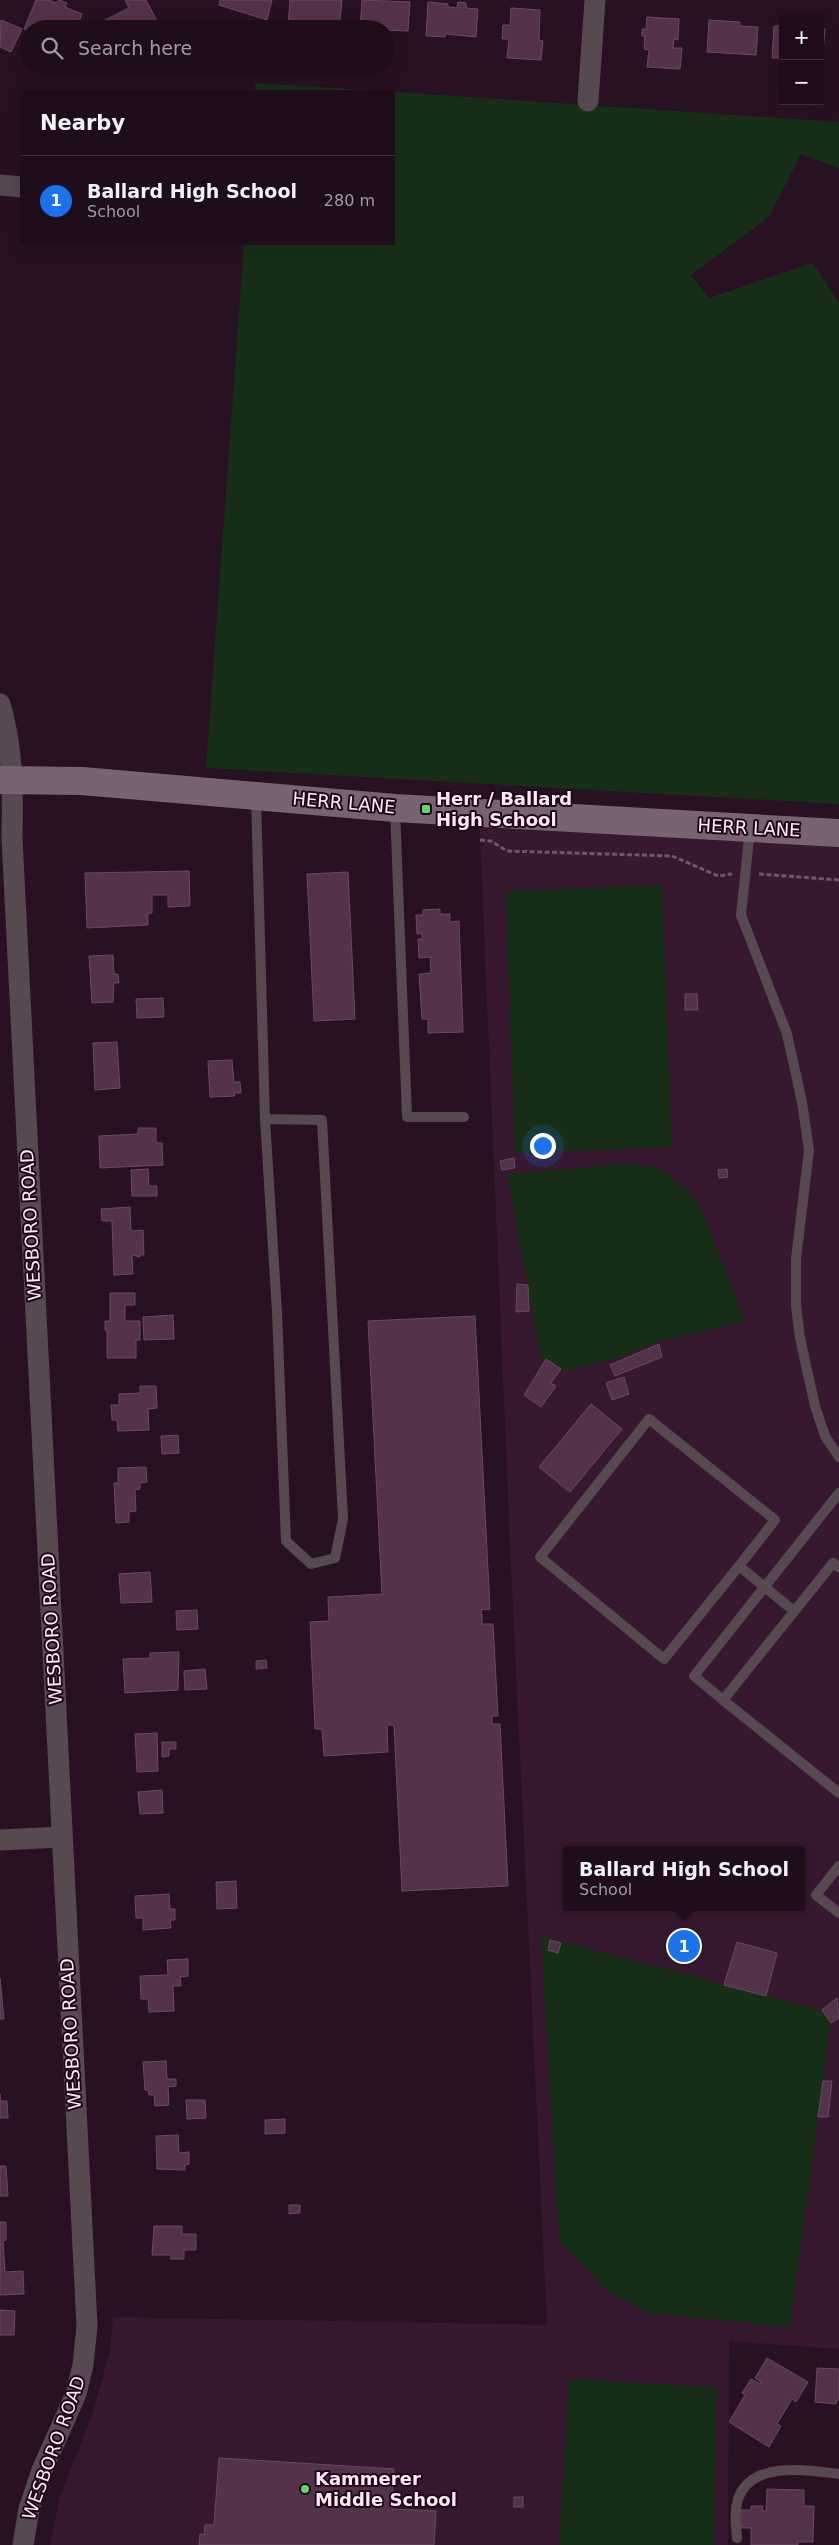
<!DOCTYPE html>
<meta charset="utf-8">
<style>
:root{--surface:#1f0d1b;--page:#271624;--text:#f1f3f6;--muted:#a19ca3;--line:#3c2d3a;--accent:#1a73e8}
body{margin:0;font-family:"DejaVu Sans",sans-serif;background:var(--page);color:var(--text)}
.controls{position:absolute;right:15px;top:15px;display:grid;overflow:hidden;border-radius:0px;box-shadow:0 5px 20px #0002}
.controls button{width:45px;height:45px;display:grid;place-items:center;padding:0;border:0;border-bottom:1px solid var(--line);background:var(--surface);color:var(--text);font:25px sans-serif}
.you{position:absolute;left:542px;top:1145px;width:18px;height:18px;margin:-12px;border:4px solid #fff;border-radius:50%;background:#1a73e8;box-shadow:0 0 0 8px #1a73e833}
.badge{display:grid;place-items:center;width:32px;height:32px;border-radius:50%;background:var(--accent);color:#fff;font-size:16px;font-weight:700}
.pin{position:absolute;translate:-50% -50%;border:2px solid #fff;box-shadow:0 1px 5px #0006}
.popup{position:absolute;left:563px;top:1846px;width:242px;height:65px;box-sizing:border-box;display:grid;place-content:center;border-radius:0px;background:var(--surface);filter:drop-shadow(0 1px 4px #0005);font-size:16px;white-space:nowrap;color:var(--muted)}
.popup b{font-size:19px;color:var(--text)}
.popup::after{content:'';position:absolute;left:50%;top:100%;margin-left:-10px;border:10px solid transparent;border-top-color:var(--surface)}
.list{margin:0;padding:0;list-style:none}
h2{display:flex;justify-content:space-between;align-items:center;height:65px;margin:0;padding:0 20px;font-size:21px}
h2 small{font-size:16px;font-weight:400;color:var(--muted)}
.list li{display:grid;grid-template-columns:32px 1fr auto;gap:15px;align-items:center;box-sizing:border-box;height:90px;padding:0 20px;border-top:1px solid var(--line)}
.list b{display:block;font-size:19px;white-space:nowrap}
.list p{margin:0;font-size:16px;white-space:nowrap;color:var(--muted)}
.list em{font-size:16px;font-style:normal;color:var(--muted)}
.icon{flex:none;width:28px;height:28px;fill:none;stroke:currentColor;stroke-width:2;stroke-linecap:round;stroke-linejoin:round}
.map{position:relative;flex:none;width:839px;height:2545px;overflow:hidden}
.search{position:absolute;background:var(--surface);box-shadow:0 5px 20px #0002;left:20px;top:20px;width:375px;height:55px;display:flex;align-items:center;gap:12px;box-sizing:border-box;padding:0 18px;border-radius:28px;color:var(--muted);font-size:19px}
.panel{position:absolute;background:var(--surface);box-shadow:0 5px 20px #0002;left:20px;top:90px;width:375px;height:155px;border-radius:0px}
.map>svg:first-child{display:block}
.built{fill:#361930;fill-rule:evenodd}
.green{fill:#172f17}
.building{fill:#55324c;stroke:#684b60}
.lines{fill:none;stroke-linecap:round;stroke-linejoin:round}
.path{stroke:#6d5768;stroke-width:3;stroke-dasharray:5 2.5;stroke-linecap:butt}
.service{stroke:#564952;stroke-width:10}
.minor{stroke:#564952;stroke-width:21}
.secondary{stroke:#786372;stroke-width:28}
.poi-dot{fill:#63d468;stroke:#1f081a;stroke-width:2}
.labels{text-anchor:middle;stroke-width:4;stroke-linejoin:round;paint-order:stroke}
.poi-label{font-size:18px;font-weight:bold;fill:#fae9f5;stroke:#1f081a;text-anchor:start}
.street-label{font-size:18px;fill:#fae9f5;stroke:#1f081a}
</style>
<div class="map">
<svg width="839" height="2545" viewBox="0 0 839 2545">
<rect width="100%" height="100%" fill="#291124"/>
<path class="built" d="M479,812L839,835V2349L729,2341L728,2545H50L60,2496L93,2413L110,2350L113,2317L547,2325L511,1567ZM566,1850H802V1907H566Z"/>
<g class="green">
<path d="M255,83L382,91H255Z"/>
<path d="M394,92L839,122V168L801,154L769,217L691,275L709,298L813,263L839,303V804L206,768L244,244H394Z"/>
<path d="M662,885L672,1147L515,1153L506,891Z"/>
<path d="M624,1164L655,1167L666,1172L693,1196L704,1215L745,1321L657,1342L619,1358L564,1371L541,1358L507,1174Z"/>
<path d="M541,1936L822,2010L831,2023L790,2327L647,2313L604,2288L559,2241Z"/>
<path d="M569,2379L717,2387L714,2545H559Z"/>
</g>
<g class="building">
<path d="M36,0H49L56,3L59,0L67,3L65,7L82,14L76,29H29V31L24,29Z"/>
<path d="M125,0H146L159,25L151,29H102L99,23L129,8Z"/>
<path d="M220,0H272L267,20L219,5Z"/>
<path d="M290,0H342L339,29H323L324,27L308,25V28L288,26Z"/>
<path d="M362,0L410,2L408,31L360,29Z"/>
<path d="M428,2L448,4V7L457,8L458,2L466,3V8L478,9L476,37L446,34L445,37L426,36Z"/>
<path d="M511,8L540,10L539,40L543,41L541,60L507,58L509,39H502L503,25H510Z"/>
<path d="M647,17L679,19L678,40L674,39L673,48H682L680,69L647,67L649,50L644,49L645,36H642V29H646Z"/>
<path d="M1,20L22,29L11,52L0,47Z"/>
<path d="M709,20L740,22V26L758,27L756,55L707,52Z"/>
<path d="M774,26H783V58H772Z"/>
<path d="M820,29H825L822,61H820Z"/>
<path d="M189,871L190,906L168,907V895H152V913H148V925L87,928L85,873Z"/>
<path d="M348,872L355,1019L314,1021L307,874Z"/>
<path d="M440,909V914H450V922L459,921L463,1032L428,1033V1019H422L419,974L431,973L430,957L419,958L418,939H422V934H417L416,915H423V910Z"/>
<path d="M113,955L114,974H118L119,983H114L113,1002L92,1003L89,956Z"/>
<path d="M685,994H697L698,1010H685Z"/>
<path d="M163,998L164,1017L137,1018L136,999Z"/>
<path d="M117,1042L120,1088L95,1090L93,1043Z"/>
<path d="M232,1060L234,1082H240L241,1093H234L235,1096L210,1097L208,1061Z"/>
<path d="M138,1128H156V1143H162L163,1165L100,1168L99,1136L138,1134Z"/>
<path d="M514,1158L515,1168L502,1170L500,1161Z"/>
<path d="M148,1169L149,1186H157V1196H132L131,1170Z"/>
<path d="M727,1169L728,1177L719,1178L718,1170Z"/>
<path d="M130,1207L131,1231L143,1230L144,1255H140V1257L132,1255L133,1274L114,1275L112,1221H102L101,1209Z"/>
<path d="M517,1284L528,1285L529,1311L516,1312Z"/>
<path d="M110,1293H135V1305H125V1321H140V1340H136V1358H107V1330H105V1321H110Z"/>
<path d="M173,1315L174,1339L144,1340L143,1317Z"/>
<path d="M475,1316L490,1609L481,1610L482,1616V1624H493L498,1716H492V1724H500L508,1886L402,1891L394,1725H387L388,1752L324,1756L322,1729H315L310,1622L329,1621L328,1597L382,1594L368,1321Z"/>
<path d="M659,1344L662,1357L615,1376L610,1365Z"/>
<path d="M546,1359L561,1369L551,1383L556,1386L541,1407L524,1395Z"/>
<path d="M624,1377L629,1394L612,1400L606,1383Z"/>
<path d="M140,1386H156L157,1408L148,1409L149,1430L118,1431L117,1420H112L111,1405H119V1394L140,1393Z"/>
<path d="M591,1404L622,1429L570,1492L539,1467Z"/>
<path d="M178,1435L179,1453L162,1454L161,1436Z"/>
<path d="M146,1467L147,1482L140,1483V1489L135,1490L136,1511L129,1512V1522L116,1523L114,1483H118V1468Z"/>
<path d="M150,1572L152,1602L121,1603L119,1574Z"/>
<path d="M197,1610L198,1629L177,1630L176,1611Z"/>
<path d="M179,1652L178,1690L125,1693L123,1659L150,1658V1653Z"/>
<path d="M266,1660L267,1668L256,1669V1661Z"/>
<path d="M205,1669L207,1689L185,1690L184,1671Z"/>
<path d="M157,1733L158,1771L137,1772L135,1734Z"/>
<path d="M162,1742H176V1749H169V1756L162,1757Z"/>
<path d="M162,1790L163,1813L140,1814L138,1792Z"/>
<path d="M236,1881L237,1908L217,1909L216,1882Z"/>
<path d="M169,1894L170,1909H175V1920H170L171,1928L143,1930V1918H136L135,1896Z"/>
<path d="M550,1940L561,1943L558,1953L548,1950Z"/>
<path d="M737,1942L777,1953L766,1996L724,1985Z"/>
<path d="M188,1959V1976L180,1977L181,1986H173L174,2011L149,2012L148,1999H141L140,1976L168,1975L167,1960Z"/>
<path d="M0,1978L4,2019H0Z"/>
<path d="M837,1998L839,2018L831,2023L822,2010Z"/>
<path d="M166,2061L167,2079H176V2086L168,2087L169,2105L155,2106L154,2095H149L148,2090H145L143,2062Z"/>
<path d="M823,2081H832L828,2117H818Z"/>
<path d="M0,2094V2101H7L8,2118H0Z"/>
<path d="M186,2100H205L206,2118L187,2119Z"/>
<path d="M285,2119V2133L265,2134V2120Z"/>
<path d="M178,2135L179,2153L189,2152V2164L185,2165V2170L157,2169L156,2136Z"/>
<path d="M0,2166H6L8,2196H0Z"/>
<path d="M289,2205H300V2213L289,2214Z"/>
<path d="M0,2222H6V2240L3,2241L5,2272L23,2271L24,2294L0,2295Z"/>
<path d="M154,2226H182V2234H196V2250H184V2259H171V2255H152Z"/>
<path d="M0,2310L15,2311L14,2335H0Z"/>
<path d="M767,2358L808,2382L796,2402L792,2399L777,2424L781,2426L769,2447L729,2422L745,2395L742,2393L751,2379L760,2384L761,2382L755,2378Z"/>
<path d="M817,2368L839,2369V2400H837L836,2404L815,2402Z"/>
<path d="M219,2458L394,2469L392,2509L436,2511L434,2545H199L200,2534L204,2535L205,2525H214Z"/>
<path d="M767,2489L804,2490V2506H814L813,2542H798V2545H751V2528H741V2510H751V2506H763L762,2511H766Z"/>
<rect x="514" y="2497" width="9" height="10"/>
</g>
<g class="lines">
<g class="path">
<path d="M480,840L491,841L507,851L672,856L718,876L732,874"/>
<path d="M759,874L839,880"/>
</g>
<g class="service">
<path d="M256,797L265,1119L277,1312L286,1541L311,1564L335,1558L343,1519L322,1120L265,1119"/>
<path d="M395,809L407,1117H464"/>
<path d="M750,829L741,915L787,1034L802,1102L809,1150L796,1259V1306L800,1338L815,1406L825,1436L839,1457"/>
<path d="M739,1566L775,1520L649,1419L540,1557L664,1659L739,1566L794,1611"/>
<path d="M839,1567L833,1563L723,1700L839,1793"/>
<path d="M723,1700L694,1676L839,1493"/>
<path d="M839,1866L816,1895L839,1913"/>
<path d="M737,2538C736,2525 734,2512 738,2499C751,2460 809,2470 839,2474"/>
</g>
<g class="minor">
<path d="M588,101L595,0"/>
<path d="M0,185L21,187"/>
<path d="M0,704C13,748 13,793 12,838L87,2326L83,2365L76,2394L42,2470L29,2509L23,2545"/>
<path d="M0,1840L61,1837"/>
</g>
<path class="secondary" d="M0,780L82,781L395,808L839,833"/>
</g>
<g class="poi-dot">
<rect x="421" y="804" width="10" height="10" rx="2.5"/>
<circle cx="305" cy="2489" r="5"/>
</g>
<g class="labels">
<g class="poi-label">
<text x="436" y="805">Herr / Ballard<tspan x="436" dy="21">High School</tspan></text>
<text x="315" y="2485">Kammerer<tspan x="315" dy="21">Middle School</tspan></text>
</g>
<g class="street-label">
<text transform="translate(344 803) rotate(5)" y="6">HERR LANE</text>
<text transform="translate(749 828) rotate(3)" y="6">HERR LANE</text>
<text transform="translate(31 1225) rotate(-93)" y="6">WESBORO ROAD</text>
<text transform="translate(52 1629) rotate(-93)" y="6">WESBORO ROAD</text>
<text transform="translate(71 2034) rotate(-93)" y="6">WESBORO ROAD</text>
<text transform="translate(54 2448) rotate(-70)" y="6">WESBORO ROAD</text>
</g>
</g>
</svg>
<div class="controls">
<button>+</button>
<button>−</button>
</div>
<div class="you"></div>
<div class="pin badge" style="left:684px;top:1946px">1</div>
<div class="popup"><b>Ballard High School</b>School</div>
<div class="search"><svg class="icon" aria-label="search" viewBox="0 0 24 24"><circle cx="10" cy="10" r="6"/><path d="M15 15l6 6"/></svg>Search here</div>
<section class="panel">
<h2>Nearby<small></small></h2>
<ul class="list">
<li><span class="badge">1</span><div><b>Ballard High School</b><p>School</p></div><em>280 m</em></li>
</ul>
</section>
</div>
